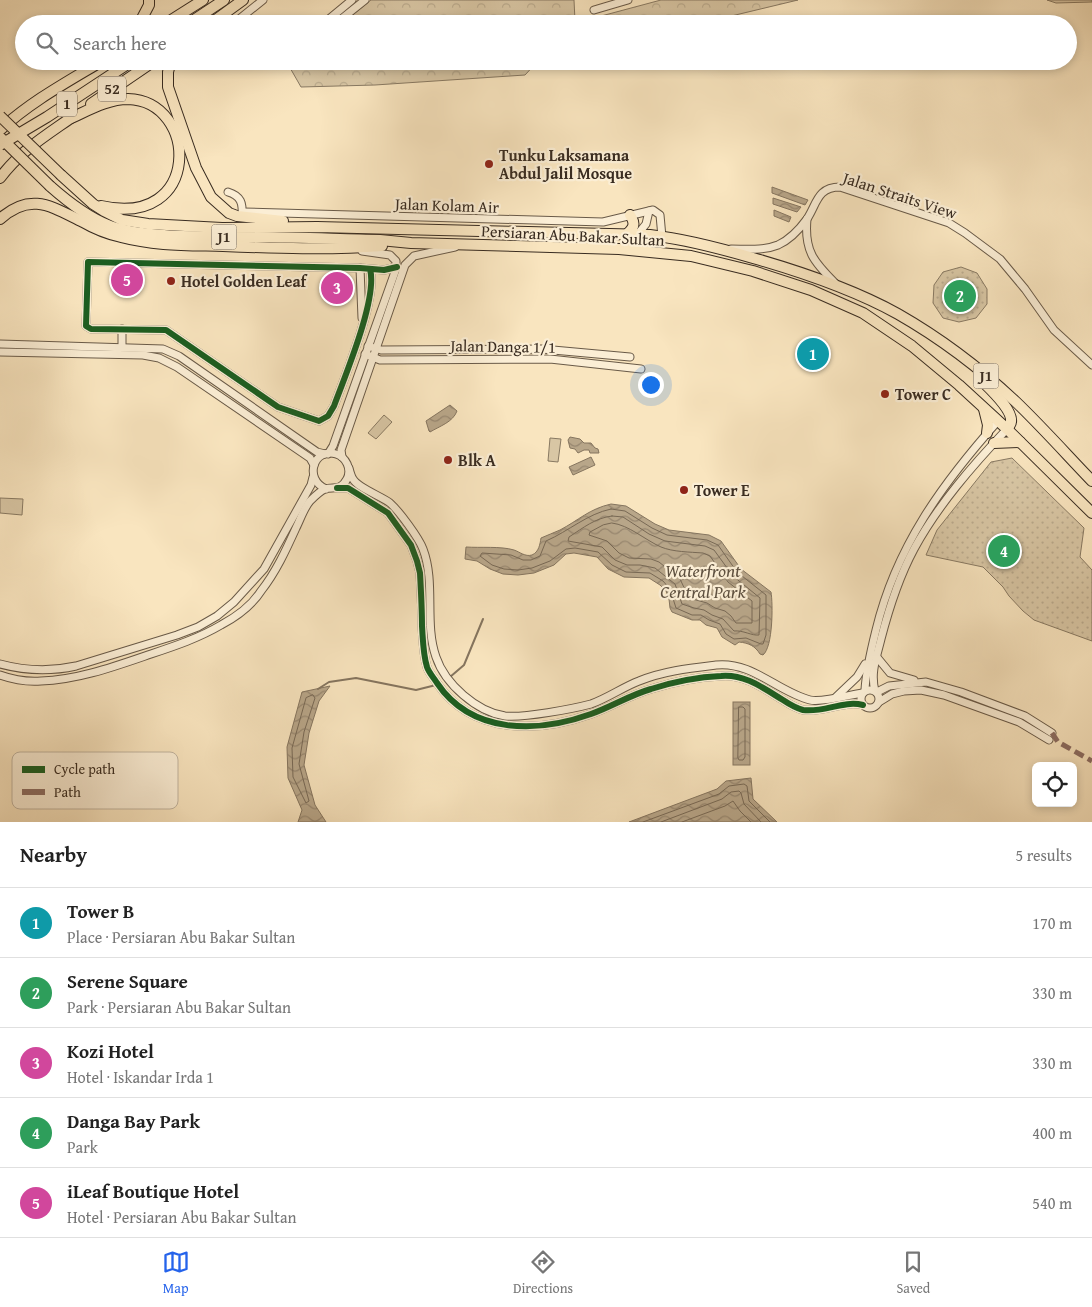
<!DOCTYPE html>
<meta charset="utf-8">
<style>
:root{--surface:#fff;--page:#f2f2f2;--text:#222;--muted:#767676;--line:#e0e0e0;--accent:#2563eb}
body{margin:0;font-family:"Gentium Book Plus",serif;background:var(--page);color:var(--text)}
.controls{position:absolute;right:15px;bottom:15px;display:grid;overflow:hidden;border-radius:8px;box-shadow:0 2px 8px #0003}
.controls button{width:45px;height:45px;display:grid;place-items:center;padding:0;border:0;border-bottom:1px solid var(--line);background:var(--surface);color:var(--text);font:25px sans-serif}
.you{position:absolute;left:650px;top:384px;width:18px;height:18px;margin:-12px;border:4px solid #fff;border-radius:50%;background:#1a73e8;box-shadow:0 0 0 8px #1a73e833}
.badge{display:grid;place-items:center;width:32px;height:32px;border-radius:50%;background:var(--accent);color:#fff;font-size:16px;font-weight:700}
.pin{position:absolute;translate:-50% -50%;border:2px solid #fff;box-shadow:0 1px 5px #0006}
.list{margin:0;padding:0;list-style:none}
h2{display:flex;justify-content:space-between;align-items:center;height:65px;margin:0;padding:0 20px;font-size:21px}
h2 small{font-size:16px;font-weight:400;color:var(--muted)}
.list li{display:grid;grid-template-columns:32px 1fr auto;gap:15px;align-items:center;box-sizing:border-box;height:70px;padding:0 20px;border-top:1px solid var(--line)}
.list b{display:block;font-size:19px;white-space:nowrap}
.list p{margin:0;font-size:16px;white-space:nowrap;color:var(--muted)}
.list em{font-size:16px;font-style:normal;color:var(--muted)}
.icon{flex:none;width:28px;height:28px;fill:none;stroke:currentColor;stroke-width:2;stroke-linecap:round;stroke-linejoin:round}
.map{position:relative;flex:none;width:1092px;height:822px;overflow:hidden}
.search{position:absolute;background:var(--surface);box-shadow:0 2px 8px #0003;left:15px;right:15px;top:15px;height:55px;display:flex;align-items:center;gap:12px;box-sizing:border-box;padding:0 18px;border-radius:28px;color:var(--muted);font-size:19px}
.sheet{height:415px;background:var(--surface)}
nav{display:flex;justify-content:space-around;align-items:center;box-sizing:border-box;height:70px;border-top:1px solid var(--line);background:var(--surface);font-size:14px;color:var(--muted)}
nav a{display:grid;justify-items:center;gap:2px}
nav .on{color:var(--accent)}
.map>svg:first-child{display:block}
.grass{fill:#d8c6a4;stroke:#887962}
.forest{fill:url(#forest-crowns);stroke:#887962}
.park{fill:url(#park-dots);stroke:#887962}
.water{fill:url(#water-waves);stroke:#85755f}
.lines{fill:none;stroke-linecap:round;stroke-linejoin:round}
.shore{stroke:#786955;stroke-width:1}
.stream{stroke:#85755f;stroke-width:2}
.minor-casing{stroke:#695a48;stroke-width:9}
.highway-casing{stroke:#392c21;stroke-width:12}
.minor{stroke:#fbeed5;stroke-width:7}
.highway{stroke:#f9e5bf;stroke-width:10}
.highway-bridge-casing{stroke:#392c21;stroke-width:12;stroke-linecap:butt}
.highway-bridge{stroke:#f9e5bf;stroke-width:10}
.quiet{stroke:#8d6e63;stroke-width:5;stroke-dasharray:10 5;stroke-linecap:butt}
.cycleway-casing{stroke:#fbeed5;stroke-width:9}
.cycleway{stroke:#1b5e20;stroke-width:6}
.poi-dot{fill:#8f2418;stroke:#fbeed5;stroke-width:2}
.labels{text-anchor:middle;stroke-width:4.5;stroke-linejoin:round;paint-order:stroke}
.shield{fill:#fbeed5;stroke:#736657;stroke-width:1}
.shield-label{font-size:15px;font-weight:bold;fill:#392c21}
.poi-label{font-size:16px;font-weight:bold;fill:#392c21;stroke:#fbeed5;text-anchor:start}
.street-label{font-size:16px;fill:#392c21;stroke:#fbeed5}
.water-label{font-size:18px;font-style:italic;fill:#5f5140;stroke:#fbeed5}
.key{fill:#fbeed5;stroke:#c1b49f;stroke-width:1}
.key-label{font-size:14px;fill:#392c21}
</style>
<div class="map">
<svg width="1092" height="822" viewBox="0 0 1092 822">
<defs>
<pattern id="forest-crowns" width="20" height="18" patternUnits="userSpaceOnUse" patternTransform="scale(1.25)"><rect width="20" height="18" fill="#d8c6a4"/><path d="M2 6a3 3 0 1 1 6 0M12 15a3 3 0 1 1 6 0" fill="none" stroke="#baaa8d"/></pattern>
<pattern id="park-dots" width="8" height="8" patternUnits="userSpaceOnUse" patternTransform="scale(1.25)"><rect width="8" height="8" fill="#d8c6a4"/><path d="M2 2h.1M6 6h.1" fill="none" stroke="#baaa8d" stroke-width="1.8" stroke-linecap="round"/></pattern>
<pattern id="water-waves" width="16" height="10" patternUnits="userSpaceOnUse" patternTransform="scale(1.25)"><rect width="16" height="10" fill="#b8a689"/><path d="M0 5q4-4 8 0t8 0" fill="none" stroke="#978770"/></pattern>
</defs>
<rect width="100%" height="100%" fill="#f9e5bf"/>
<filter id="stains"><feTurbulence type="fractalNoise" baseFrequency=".004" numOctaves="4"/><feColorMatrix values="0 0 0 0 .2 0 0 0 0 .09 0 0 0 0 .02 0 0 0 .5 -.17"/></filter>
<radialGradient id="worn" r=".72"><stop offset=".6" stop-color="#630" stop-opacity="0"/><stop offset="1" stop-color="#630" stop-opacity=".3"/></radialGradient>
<g class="grass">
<path d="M384,415L392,422L376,439L368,433Z"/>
<path d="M550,438L561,439L558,462L548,461Z"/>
<path d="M0,498L23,499L22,515L0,513Z"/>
</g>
<g class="forest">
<path d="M371,0H574L575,21L572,24H341Z"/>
<path d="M661,0H798L698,24H589L590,19Z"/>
<path d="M1047,0H1092V2L1056,3Z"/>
<path d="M295,61H538L525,75L375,85L301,87L289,66Z"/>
</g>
<g class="park">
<path d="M961,267L977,273L987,289V304L976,318L959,322L943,318L933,303L934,285L943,272Z"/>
<path d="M1012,458L1084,528L1080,557L1092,570V641L1034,620L1023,611L1009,596L1003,587L983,567L926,555L937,530L991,462Z"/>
</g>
<g class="water">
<path d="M772,187L808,200L805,205L772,193Z"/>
<path d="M773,198L801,207L797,212L773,204Z"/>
<path d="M774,210L791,217L789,222L774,216Z"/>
<path d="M450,405L457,411C453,422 440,426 430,432L429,431L426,421Z"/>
<path d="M570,437L580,439L584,443H591L595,448L598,449L599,453H590L589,450H584L578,453L575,449L570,448L568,440Z"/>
<path d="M591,457L595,465L573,475L569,467Z"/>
<path d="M611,504L626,506L655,524L669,530L709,535L721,541L741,569L771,592C773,604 773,647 763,655L760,654C755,646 749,643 739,642L735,645L722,637L717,628L706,625L700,620H692L672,612L670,608L669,599L666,591L660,585L649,578L624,577L608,569L597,557L574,553L566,554L554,565L534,573L518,575L503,574L490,569L477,561L465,559L466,547C480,548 501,546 514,550C520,552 525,557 532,555C539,552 540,544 541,538C547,535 554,533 560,530C579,520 589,509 611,504Z"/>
<path d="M330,686L319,701L309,733L304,765L315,805L326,822H298L302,810L288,778L287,747L302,692Z"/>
<rect x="733" y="702" width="17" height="63"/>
<path d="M751,778L753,799L777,822H629L717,789L726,781Z"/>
</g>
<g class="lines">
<g class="shore">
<path d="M611,509L625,511L652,528L667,535L707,540L718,545L737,572L766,595V635L763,644H761L746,638L734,639L726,634L720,624L709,620L701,615H692L676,608L670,589L663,581L650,573L626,572L612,565L598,552L575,548L566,549L550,561L532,568L518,570L504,569L492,565L480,556L482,553L511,555L523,560H531L540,556L546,541C569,531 587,514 611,509Z"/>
<path d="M612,516L623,517L649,534L665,541L705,546L714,550L733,576L760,598L759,635C752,636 743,630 734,631L723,619L712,615L704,610L694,608L682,604L675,584L655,568L640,565H627L615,560L602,547L568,541L569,537C583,528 595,518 612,516Z"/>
<path d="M612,523C629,525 645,540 661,547C673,552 690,552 703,553L710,556L728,582L752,601V623H736L731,616L725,611L715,608L707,603L689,598L680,579L659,562L651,559L629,558L619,553L607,541L589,535L590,532L603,525Z"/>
<path d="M313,695L315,698L304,732L299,764L309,801L306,803L293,777L292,748L306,698Z"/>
<path d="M739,707H743L745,709V757L743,760H739L738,758Z"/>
<path d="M643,822L719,794L729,786L744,784L747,786L749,801L770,822"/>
<path d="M661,822L722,799L731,792L739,791L741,793L744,804L761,822"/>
<path d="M682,822L725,806L733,801L740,811L751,822"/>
</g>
<g class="stream">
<path d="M450,677L464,665L483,619"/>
<path d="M318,689L329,682L356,678L416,690L436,685"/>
</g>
<g class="minor-casing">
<g id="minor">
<path d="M594,10L628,0"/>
<path d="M233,24L263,0"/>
<path d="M323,24L352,0"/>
<path d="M335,24L365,0"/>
<path d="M228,192C241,196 243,203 242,216"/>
<path d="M243,212L603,222L653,210L660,215L662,237"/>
<path d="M807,219C804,251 814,262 835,283"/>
<path d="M637,235L646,224L649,211"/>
<path d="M731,249C746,249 763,251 778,245C789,240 799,230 807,219C817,204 817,187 840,187L949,223L965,233L1000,259L1025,289L1054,330L1092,365"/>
<path d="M360,268L362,318"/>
<path d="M370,269C378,298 345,376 334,406L328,416L319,421L278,407L166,330L91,329L86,326L88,262L360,268L384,270L397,267"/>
<path d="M0,344L163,349L179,356L317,452L325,454"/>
<path d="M368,346L381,350L542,349L630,357"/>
<path d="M122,347V329"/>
<path d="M0,352L143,355L159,358L177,367L310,458L314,465"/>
<path d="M365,354L380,360L550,359L641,369"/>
<path d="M328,454L333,446L396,269V261L390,255L362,251"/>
<path d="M342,457L341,450L405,265L414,256L455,247"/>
<path d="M349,468C350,472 351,476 353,479C358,488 381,496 390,503C399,511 419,538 423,549C436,583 424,623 436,657C445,684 477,712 505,716C524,718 572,709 591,704C608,698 623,687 639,681C663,671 691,668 716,665C752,661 778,692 810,700C822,703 849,695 862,693"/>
<path d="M337,488H348L388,513L411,545L417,561L420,573C421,591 422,609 422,626C423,640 423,654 427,667C429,673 434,678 437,683C472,735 538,733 591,714C611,707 630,695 651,689C673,682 697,677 721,676C745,674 763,688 783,700C789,704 796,708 803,710C824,713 843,700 863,705"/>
<path d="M876,656L890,673L914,680"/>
<path d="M0,664C26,671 49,672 76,666L177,635L198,627L217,616L234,602L264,569L311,485L313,477"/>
<path d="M0,675C14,680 27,682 41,681C78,680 116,666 151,654C175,646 199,638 221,625C236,617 252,605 261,591C276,572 286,550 296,528C300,520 304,508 310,501C313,498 320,491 325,489C333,486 340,492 347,479C352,469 346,457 336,454C314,447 303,479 326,489"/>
<circle cx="870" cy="699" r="9"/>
<path d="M865,690C866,670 871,650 876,630C896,547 942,484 998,421"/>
<path d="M875,691C870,672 877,656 881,639C889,608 899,577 914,549C938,505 972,466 1007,429"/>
<path d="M877,692L889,686L926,682L961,692L1025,716L1052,733"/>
<path d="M836,697L857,677L865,664"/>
<path d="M879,702L892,694L904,691L921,690L944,695L1019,722L1049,740"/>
</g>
</g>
<g class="highway-casing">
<g id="highway">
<path d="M139,24L149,5V0"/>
<path d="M165,24L203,0"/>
<path d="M188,24L224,0"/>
<path d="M210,24L243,0"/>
<path d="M171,61L168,72V87L196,168L211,197L229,213L237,216L283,221"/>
<path d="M91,104L154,61"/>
<path d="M71,118C89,110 108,99 128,99C199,101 202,229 101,206"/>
<path d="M0,130C30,102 67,82 102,61"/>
<path d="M61,175L93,204L104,211L122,220L148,224L222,228L317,227L650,235C685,239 719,248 753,258C802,272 853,289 898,314C940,338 981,369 1016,402C1042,427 1067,455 1092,481"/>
<path d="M0,178C21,150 47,135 75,115"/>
<path d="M50,186C68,202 87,217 110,226C142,238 201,236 235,237C284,237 332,239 380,240L411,243L619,249L691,256L753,271L811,290L863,313L912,346L959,385L1007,429L1092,513"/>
<path d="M0,219C31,191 52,207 83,222C95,229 108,234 121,237C155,246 189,245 223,246C276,248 329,250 382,246"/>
<path d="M626,235C634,228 636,224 630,215"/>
<path d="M980,379C988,387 1013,409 1011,422C1011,424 1008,428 1007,429"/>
<path d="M984,409L988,425L987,433"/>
<path d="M994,443L1020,442"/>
</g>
</g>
<use href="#minor" class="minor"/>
<use href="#highway" class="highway"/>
<g class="highway-bridge-casing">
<g id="highway-bridge">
<path d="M0,116L61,175"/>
<path d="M0,137L50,186"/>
<path d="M0,145L47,117L132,61"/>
</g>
</g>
<use href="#highway-bridge" class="highway-bridge"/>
<path class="quiet" d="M1052,733L1058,742L1092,761"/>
<g class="cycleway-casing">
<g id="cycleway">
<path d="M370,269C378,298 345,376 334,406L328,416L319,421L278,407L166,330L91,329L86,326L88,262L360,268L384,270L397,267"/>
<path d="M337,488H348L388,513L411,545L417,561L420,573C421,591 422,609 422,626C423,640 423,654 427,667C429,673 434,678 437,683C472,735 538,733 591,714C611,707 630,695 651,689C673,682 697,677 721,676C745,674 763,688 783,700C789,704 796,708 803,710C824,713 843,700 863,705"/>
</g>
</g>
<use href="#cycleway" class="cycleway"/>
</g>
<g class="poi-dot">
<circle cx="489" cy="164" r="5"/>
<circle cx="171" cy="281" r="5"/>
<circle cx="885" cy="394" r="5"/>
<circle cx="448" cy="460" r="5"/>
<circle cx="684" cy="490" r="5"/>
</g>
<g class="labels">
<g class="shield">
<rect x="98" y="76.5" width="28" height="25" rx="4"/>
<rect x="57" y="91.5" width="20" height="25" rx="4"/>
<rect x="211.5" y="224.5" width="25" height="25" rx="4"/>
<rect x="973.5" y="363.5" width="25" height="25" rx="4"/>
</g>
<g class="shield-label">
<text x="112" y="94">52</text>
<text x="67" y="109">1</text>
<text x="224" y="242">J1</text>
<text x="986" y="381">J1</text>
</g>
<g class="poi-label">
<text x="499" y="161">Tunku Laksamana<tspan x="499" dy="18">Abdul Jalil Mosque</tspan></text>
<text x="181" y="287">Hotel Golden Leaf</text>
<text x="895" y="400">Tower C</text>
<text x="458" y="466">Blk A</text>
<text x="694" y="496">Tower E</text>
</g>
<g class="street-label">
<text transform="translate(900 195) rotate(18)" y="6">Jalan Straits View</text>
<text transform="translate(447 205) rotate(2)" y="6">Jalan Kolam Air</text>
<text transform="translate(573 235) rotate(3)" y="6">Persiaran Abu Bakar Sultan</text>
<text transform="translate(503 346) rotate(1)" y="6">Jalan Danga 1/1</text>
</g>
<g class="water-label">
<text x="703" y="577">Waterfront<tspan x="703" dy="21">Central Park</tspan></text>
</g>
</g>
<rect x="12" y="752" width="166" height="57" rx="8" class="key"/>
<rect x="22" y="766" width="23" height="7" fill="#1b5e20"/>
<rect x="22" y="789" width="23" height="6" fill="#8d6e63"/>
<g class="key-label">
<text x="54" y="774">Cycle path</text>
<text x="54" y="797">Path</text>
</g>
<rect width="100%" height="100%" filter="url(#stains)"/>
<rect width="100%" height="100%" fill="url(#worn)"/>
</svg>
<div class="controls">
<button><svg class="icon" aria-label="locate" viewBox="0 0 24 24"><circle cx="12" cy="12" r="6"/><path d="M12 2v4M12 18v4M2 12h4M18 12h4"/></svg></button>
</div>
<div class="you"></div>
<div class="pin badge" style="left:813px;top:354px;background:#0f9aa8">1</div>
<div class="pin badge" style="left:960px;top:296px;background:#2e9e5b">2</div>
<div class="pin badge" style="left:337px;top:288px;background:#d1479c">3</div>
<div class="pin badge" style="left:1004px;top:551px;background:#2e9e5b">4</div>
<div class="pin badge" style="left:127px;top:280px;background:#d1479c">5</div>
<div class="search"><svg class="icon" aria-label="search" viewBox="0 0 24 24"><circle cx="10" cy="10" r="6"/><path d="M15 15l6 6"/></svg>Search here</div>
</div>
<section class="sheet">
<h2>Nearby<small>5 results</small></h2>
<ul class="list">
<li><span class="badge" style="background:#0f9aa8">1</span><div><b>Tower B</b><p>Place · Persiaran Abu Bakar Sultan</p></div><em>170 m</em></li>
<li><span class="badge" style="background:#2e9e5b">2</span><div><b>Serene Square</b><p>Park · Persiaran Abu Bakar Sultan</p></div><em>330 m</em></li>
<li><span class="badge" style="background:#d1479c">3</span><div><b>Kozi Hotel</b><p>Hotel · Iskandar Irda 1</p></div><em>330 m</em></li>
<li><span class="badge" style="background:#2e9e5b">4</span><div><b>Danga Bay Park</b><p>Park</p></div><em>400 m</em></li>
<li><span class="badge" style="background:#d1479c">5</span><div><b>iLeaf Boutique Hotel</b><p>Hotel · Persiaran Abu Bakar Sultan</p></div><em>540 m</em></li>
</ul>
</section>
<nav>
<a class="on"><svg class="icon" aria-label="map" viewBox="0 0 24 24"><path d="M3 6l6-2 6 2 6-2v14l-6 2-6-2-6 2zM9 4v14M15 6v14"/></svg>Map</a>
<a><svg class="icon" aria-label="directions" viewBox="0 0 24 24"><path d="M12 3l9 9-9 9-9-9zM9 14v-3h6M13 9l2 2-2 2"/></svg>Directions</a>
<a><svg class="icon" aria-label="saved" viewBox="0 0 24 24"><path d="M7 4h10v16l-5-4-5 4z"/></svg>Saved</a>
</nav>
